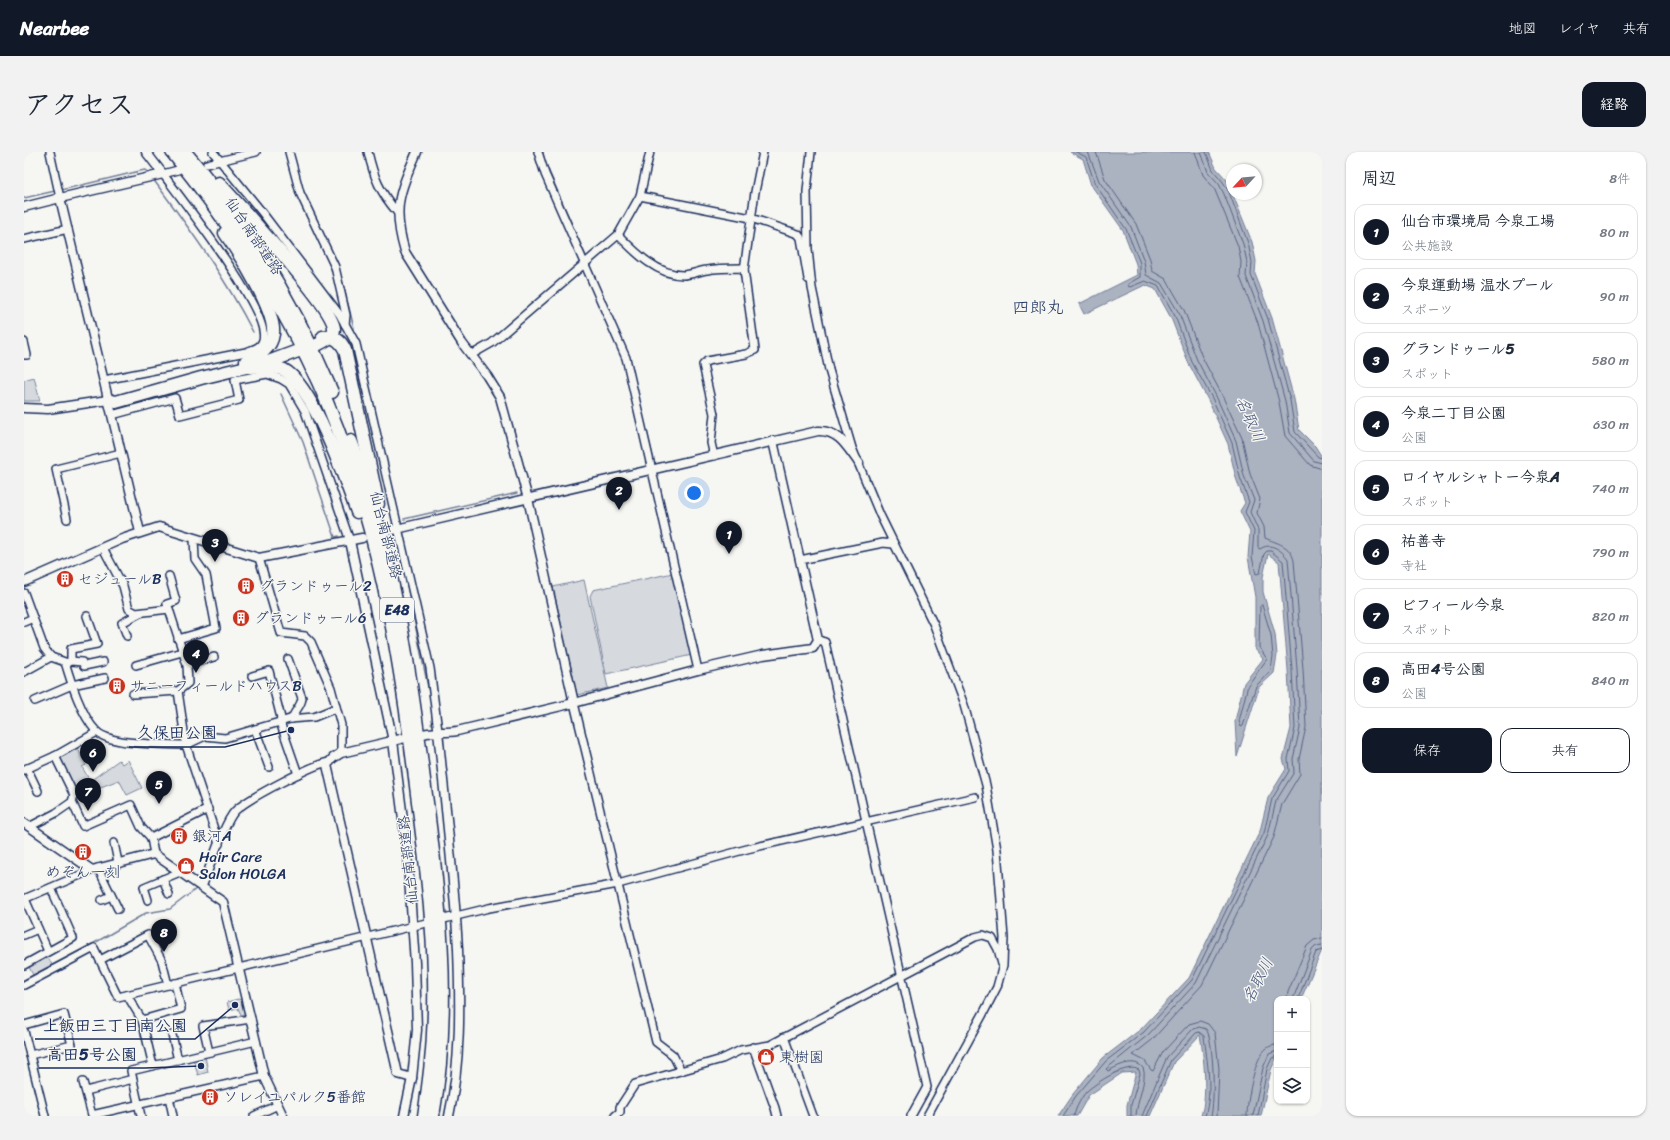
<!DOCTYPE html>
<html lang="ja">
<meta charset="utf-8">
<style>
:root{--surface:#fff;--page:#f2f2f3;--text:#1f2937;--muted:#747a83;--line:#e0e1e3;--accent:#111827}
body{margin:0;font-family:Sriracha,"Klee One",sans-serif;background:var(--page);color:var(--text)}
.controls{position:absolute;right:12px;bottom:12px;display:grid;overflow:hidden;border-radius:8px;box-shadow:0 1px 3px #0004}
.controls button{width:36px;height:36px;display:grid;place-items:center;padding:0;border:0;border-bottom:1px solid var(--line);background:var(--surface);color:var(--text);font:20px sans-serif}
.compass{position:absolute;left:1202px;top:12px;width:36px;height:36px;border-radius:50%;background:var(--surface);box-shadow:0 1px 3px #0004;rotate:244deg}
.you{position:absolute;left:670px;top:341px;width:14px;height:14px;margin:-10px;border:3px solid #fff;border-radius:50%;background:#1a73e8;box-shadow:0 0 0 6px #1a73e833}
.badge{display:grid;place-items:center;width:26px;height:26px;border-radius:50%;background:var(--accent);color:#fff;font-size:13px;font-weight:700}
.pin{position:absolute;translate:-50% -33px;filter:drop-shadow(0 1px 2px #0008)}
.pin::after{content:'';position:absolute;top:21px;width:14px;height:12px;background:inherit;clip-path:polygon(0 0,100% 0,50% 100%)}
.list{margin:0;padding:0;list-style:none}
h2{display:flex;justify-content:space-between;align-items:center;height:52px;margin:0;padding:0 16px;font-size:17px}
h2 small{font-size:13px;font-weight:400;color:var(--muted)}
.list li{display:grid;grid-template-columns:26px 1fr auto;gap:12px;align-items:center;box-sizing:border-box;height:56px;margin:0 8px 8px;padding:0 8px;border:1px solid var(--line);border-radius:12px}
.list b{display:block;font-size:15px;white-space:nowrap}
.list p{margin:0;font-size:13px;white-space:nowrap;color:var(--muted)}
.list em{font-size:13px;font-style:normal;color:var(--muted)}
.actions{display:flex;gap:8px;padding:12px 16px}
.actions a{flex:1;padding:9px 0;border:1px solid var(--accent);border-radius:12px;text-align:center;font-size:14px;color:var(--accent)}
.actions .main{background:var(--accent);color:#fff}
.icon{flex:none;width:22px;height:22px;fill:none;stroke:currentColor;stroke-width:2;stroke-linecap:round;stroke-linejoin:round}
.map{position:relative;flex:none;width:1298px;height:964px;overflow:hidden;border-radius:12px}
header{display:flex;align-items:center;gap:24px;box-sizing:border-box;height:56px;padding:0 20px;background:var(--accent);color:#fff}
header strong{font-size:19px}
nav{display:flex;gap:22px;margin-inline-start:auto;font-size:14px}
.intro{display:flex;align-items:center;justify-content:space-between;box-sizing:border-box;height:96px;padding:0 24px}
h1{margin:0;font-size:28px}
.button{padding:10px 18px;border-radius:12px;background:var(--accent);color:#fff;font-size:14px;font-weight:700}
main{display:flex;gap:24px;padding:0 24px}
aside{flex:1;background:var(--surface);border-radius:12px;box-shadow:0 1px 3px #0004}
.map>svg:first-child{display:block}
.green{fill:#d6d9dd;stroke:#78849e}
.water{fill:#abb2c0;stroke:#717e99}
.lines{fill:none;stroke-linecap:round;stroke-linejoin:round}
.shore{stroke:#556385;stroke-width:1}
.stream{stroke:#717e99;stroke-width:1.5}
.minor-casing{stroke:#1b2f5e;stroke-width:10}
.tertiary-casing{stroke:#1b2f5e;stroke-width:11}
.motorway-casing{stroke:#1b2f5e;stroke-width:15}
.minor{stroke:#f6f6f2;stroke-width:7}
.tertiary{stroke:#f6f6f2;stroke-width:8}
.motorway{stroke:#f6f6f2;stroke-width:12}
.labels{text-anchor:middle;stroke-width:3;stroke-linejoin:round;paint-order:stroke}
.shield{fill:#f6f6f2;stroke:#5d6b8a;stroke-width:1}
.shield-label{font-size:14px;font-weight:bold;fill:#1b2f5e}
.street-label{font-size:15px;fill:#1b2f5e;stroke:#f6f6f2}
.poi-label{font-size:15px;fill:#1b2f5e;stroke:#f6f6f2;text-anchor:start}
.water-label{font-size:16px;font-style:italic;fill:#46567b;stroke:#f6f6f2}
.quarter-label{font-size:17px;fill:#1b2f5e;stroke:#f6f6f2}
.leader{fill:none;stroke:#1b2f5e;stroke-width:1.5}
.callout-dot{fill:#1b2f5e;stroke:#f6f6f2;stroke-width:1.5}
.callout-label{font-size:16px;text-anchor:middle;font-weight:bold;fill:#1b2f5e;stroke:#f6f6f2;stroke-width:3;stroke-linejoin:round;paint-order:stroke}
</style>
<header>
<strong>Nearbee</strong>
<nav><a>地図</a><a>レイヤ</a><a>共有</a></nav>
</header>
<div class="intro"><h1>アクセス</h1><a class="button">経路</a></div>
<main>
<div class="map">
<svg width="1298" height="964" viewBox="0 0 1298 964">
<rect width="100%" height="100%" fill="#f6f6f2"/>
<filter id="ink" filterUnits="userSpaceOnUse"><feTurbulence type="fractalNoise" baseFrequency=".025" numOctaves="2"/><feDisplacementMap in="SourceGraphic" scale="8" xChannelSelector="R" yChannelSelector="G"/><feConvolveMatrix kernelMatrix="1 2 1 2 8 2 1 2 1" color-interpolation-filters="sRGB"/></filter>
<g filter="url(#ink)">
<g class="green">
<path d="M10,225L16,249H0V228Z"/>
<path d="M649,421L668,503L582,522L566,444L569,438Z"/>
<path d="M560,428L584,536L553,543L529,435Z"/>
<path d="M53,595L62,613L58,615L66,629L95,608L98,612L104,608L118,636L103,643L95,628L53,644L35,604Z"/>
<path d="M23,803L28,813L9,823L4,813Z"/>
<path d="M214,847L218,848L222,862L217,863L214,856L205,858L203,850Z"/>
<path d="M181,904L184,920L174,923L169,907Z"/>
</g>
<path class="water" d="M1046,0H1185L1192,16L1203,28L1228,90L1232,109L1231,122L1248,166L1270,247L1275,278L1291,294L1298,305V798L1277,847H1253V904L1247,918L1237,964H1177C1184,942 1180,905 1176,883L1150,910L1126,964H1103V953L1112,920L1098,921L1065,943L1053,964H1034L1049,942L1079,906L1117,877L1165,826L1236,679L1244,646L1262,617L1259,607L1267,576L1264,518L1255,410L1244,402L1239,425V440L1251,482L1253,503L1250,521L1235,535L1213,605L1211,569L1220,531L1239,507L1231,497V445L1224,405L1226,380L1216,359L1221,351L1212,326L1204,292L1184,248L1165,212L1147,166L1131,137L1121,133L1060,162L1055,152L1113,123L1112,112L1099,78L1067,33L1059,7Z"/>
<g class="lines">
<g class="shore">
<path d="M1064,0L1075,29L1107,75L1120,109L1122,123L1137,131L1155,161L1173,208L1192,244L1212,289L1220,324L1230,348L1226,360L1234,378V396L1236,397C1246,390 1257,397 1264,407L1273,517L1276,576L1269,607L1270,620L1252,649L1244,683L1172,831L1124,883L1082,917L1084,919C1094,914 1110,905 1119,916C1124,926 1112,951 1112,964"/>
<path d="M1072,0L1081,27L1112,72L1126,107L1128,119L1142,127L1160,158L1178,205L1197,241L1218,286L1226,322L1236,347L1233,361L1240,375L1241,386C1252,391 1267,393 1270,409L1279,517L1282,575L1275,607L1276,622L1258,652L1250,685L1178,833L1128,888L1109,903L1121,909L1127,918L1129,919L1139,900L1165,872L1176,869L1184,872L1191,881L1195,917L1193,964"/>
<path d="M1171,0L1179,23L1190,36L1214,94L1217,110L1216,125L1234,171L1255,250L1261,284L1286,313L1298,317"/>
<path d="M1177,0L1184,20L1195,32L1200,42L1219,92L1223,110L1222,124L1239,169L1261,249L1266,281L1290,309L1298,311"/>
<path d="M1182,0L1189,18L1199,30L1205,40L1224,91L1228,110L1227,123L1244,167L1266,248L1271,280L1294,305L1298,306"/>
<path d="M1238,453L1247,483L1249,504L1247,518L1232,534L1219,574L1217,575L1215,569L1224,533L1243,507L1235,495L1236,455Z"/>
<path d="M1263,847L1264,840L1283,794L1290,788L1298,786"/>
<path d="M1269,847L1288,798L1292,794L1298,793"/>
<path d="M1274,847L1292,800L1298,798"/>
<path d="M1039,964L1052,944L1082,909L1120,880L1168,828L1240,681L1248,647L1265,619L1264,607L1271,576L1268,518L1259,409L1247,399H1243L1240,402L1236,421L1232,422L1228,405L1230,379L1221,360L1225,350L1216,325L1208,291L1188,246L1168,210L1151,164L1134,134L1121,129L1106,135L1104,134V132L1116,125V111L1102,77L1071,32L1062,5L1052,0"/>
<path d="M1050,964C1051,957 1058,944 1063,939C1072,931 1103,910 1115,918L1116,922L1107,953V964"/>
<path d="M1118,964L1143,905L1168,878L1175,875L1182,877C1190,887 1191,950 1187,964"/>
<path d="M1123,964L1147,908L1172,881L1175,880L1180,884C1183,909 1189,939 1181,964"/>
<path d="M1223,964C1223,949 1230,911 1239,900C1243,895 1247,893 1253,893"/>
<path d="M1229,964L1239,916L1245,902L1253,899"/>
<path d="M1234,964L1243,917L1248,906L1253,904"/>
</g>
<g class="stream">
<path d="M519,0L520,8L563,107"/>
<path d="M129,27C165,76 201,125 229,180"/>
<path d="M37,38L116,19L121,18L126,22"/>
<path d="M280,42L314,114"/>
<path d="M0,46L31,39"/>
<path d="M565,112L593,177"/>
<path d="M317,124L330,176"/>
<path d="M331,206L356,311"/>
<path d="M605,206L630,309"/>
<path d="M257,242L279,290L311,385L315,384"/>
<path d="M380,367L493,341"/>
<path d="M380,418L407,550L409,571L407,572"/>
<path d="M0,828L74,789L122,761L146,757L172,737"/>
</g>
<g class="minor-casing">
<g id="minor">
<path d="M26,0L36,46"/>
<path d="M189,0L237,59L316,163L332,192L406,516L414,579"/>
<path d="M265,0L276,41L311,115L322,163L321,172"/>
<path d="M344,0C350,26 356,40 373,60"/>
<path d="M514,0L521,22L602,206L674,518"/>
<path d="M787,0L783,39L784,97L788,136L805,218L828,296L856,363L910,473L940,553L962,633L973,698L980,786L979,813L973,835L959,862L903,964"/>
<path d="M183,12L232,0"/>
<path d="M616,44L727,66L774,82L777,86L784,127"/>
<path d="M594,83C611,100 633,123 659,123C667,123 675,119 683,118C694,116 706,116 717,116L720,118L731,198L722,202L683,209L679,213L690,262L687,291L690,304"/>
<path d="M0,87L44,77"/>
<path d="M720,118L731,40L739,0"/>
<path d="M0,190L3,203H0"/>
<path d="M447,203L468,191L594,83L616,44L626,0"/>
<path d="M80,228L222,200C229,197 237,196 239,188C247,160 159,49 139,22L154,18"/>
<path d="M88,263L151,246L156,263L215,248L211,228L243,222L257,227L265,232L281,259L326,389"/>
<path d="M43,367L32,317L97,301"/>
<path d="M79,396L99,434L105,457L112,461L145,457L163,513L164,531L154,539L162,593L181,584L201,586L266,567L290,565L312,556"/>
<path d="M235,406L257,481L281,484L287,490L307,536L317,573V601"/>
<path d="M776,408L859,391L869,392"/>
<path d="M0,441L20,496L27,505"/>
<path d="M145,457L143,452L152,449L145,424"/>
<path d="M0,470L9,466"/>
<path d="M103,484L98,471L116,461"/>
<path d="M154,487L192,476L182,423L171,407L170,387"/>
<path d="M794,488L801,490L903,935L887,964"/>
<path d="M264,507L278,546C277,555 270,559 268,567"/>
<path d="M47,509L58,510L60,514L79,510"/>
<path d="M41,511L47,509V497L73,492L63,464"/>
<path d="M112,513L158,500"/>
<path d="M163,513L190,505"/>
<path d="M0,520L27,505L41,510C47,530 57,563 72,579C86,594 142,592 162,593L195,692"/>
<path d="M228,524L245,519L258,570"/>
<path d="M109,542L154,539"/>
<path d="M11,549L48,533L81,526"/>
<path d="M550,551L632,890L649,903L657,919"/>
<path d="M256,570L274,622"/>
<path d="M231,577L245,615"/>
<path d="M31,604L50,643L48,650"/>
<path d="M3,616L14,639"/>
<path d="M0,618L31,604L73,580"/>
<path d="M5,675L32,661L48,650L59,674L107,653L117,675L127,686L130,702"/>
<path d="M127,686L184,657"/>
<path d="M90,691L94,710"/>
<path d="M74,716L94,757"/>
<path d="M139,727L145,742"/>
<path d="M178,735C185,718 200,670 211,659C221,648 293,610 306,610"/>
<path d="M0,747L68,718"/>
<path d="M1,747L24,799"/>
<path d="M78,748L87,744"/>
<path d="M124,748L120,735L156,720"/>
<path d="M420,767L465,756L594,732L723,697L951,645"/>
<path d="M0,783L14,777"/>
<path d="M76,808L124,783L138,809L144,833"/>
<path d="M0,813L49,786L27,736"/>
<path d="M0,833L70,796L94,845L402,771"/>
<path d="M103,843L118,868L129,914"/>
<path d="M118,868L157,857L151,831"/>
<path d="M0,873L40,862L48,893L6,903"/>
<path d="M0,879L21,964"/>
<path d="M148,883L154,908"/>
<path d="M760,885L789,964"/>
<path d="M729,895L751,956L753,964"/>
<path d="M185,900L179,874L227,867"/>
<path d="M59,930L68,963L240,924"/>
<path d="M62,939L109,927"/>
<path d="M145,945L149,964"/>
<path d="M117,964L107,919L232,889"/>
<path d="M230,964L254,953"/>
<path d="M591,964L596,960V955L611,932L698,907L717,898L746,893L951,785L959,783L968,786L974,797L978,812"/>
</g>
</g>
<g class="tertiary-casing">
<g id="tertiary">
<path d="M393,0C375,41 368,56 381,100L438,191L463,224L476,245L504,347L550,551"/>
<path d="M36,46L139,22L122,0"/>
<path d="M0,55L36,46L116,380"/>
<path d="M0,256L24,257L84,248"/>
<path d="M364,379L794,279C815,278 823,295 835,311"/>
<path d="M326,389L369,589L383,698L391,811L393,878L388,926L380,964"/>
<path d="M0,430L98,387L135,375L235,406L338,386"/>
<path d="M414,579C421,651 430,724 434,797C436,852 437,910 425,964"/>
<path d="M399,582C411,579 421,581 433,579L550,551L674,518L739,503L789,496L794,488L749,289"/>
<path d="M381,586L317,601L309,606L303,613L374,922L388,926"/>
<path d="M0,671L68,718L130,702L199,750L240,924L259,964"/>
</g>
</g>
<g class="motorway-casing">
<g id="motorway">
<path d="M148,0C222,91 284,189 322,300C361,410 379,527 393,642C403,721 414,803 409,882C408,910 404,937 400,964"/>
<path d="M161,0C223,72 271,153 308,240"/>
<path d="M195,31C213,51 311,157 310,177C310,185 300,189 293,193"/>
<path d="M201,81C215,101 252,159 249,182C247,197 235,204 222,209"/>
<path d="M299,185C310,183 317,189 321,198L354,352"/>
<path d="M224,215C236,215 249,213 260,218C288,232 322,329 333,360"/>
<path d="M84,248L92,250L177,226L247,209L274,199"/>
<path d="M327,289C368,397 386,514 400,628C415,739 429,853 409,964"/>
</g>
</g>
<use href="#minor" class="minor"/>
<use href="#tertiary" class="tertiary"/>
<use href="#motorway" class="motorway"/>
</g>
</g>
<defs>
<g id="building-disc" transform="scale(0.9)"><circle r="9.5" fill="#c8321e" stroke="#f6f6f2"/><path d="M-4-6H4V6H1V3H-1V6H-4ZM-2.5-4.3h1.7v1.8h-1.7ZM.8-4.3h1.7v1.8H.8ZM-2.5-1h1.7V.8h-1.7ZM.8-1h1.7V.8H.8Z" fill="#fff"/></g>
<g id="shop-disc" transform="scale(0.9)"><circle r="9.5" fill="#c8321e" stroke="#f6f6f2"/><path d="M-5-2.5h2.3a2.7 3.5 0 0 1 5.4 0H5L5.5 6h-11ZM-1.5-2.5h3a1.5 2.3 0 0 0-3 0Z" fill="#fff"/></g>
</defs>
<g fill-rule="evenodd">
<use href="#building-disc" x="41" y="427"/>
<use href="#building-disc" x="222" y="434"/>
<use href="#building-disc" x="217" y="466"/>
<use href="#building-disc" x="93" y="534"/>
<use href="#building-disc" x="155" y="684"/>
<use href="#building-disc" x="59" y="700"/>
<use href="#shop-disc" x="162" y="714"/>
<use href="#shop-disc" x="742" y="905"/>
<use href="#building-disc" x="186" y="945"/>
</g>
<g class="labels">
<rect class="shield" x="356" y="446" width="34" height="24" rx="3"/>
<g class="shield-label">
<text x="373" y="463">E48</text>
</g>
<g class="street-label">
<text transform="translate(230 84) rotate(56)" y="5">仙台南部道路</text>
<text transform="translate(362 383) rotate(76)" y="5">仙台南部道路</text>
<text transform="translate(384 708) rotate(-96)" y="5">仙台南部道路</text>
</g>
<g class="poi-label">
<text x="54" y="432">セジュールB</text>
<text x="235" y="439">グランドゥール2</text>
<text x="230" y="471">グランドゥール6</text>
<text x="106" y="539">サニーフィールドハウスB</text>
<text x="168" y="689">銀河A</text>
<text x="175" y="710">Hair Care<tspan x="175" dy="17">Salon HOLGA</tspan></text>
<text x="59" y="725" text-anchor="middle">めぞん一刻</text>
<text x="755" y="910">東樹園</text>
<text x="199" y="950">ソレイユパルク5番館</text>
</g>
<g class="water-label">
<text transform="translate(1227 267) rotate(66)" y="6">名取川</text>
<text transform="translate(1233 828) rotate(-63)" y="6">名取川</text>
</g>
<g class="quarter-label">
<text x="1014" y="161">四郎丸</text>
</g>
</g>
<path class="leader" d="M267 578L201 595H105M211 853L171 887H11M177 914L121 916H15"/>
<g class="callout-dot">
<circle cx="267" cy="578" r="4"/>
<circle cx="211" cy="853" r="4"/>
<circle cx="177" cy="914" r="4"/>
</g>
<g class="callout-label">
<text x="153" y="586">久保田公園</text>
<text x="91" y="879">上飯田三丁目南公園</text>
<text x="68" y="908">高田5号公園</text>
</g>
</svg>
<div class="controls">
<button>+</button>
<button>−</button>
<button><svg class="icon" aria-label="layers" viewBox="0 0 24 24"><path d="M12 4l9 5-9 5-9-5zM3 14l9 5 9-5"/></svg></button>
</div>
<svg class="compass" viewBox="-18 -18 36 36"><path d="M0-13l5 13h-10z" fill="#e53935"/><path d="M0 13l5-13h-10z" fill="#747a83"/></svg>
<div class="you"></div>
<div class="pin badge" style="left:705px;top:402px">1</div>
<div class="pin badge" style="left:595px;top:358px">2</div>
<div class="pin badge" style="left:191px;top:410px">3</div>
<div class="pin badge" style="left:172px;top:521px">4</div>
<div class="pin badge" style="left:135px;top:652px">5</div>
<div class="pin badge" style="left:69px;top:620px">6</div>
<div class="pin badge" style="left:64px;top:659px">7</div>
<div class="pin badge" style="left:140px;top:800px">8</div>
</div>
<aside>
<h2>周辺<small>8件</small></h2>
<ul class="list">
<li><span class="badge">1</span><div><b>仙台市環境局 今泉工場</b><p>公共施設</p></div><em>80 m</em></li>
<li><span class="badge">2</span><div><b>今泉運動場 温水プール</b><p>スポーツ</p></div><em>90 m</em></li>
<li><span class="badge">3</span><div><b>グランドゥール5</b><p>スポット</p></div><em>580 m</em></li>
<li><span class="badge">4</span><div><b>今泉二丁目公園</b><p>公園</p></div><em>630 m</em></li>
<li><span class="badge">5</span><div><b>ロイヤルシャトー今泉A</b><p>スポット</p></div><em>740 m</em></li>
<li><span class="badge">6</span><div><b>祐善寺</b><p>寺社</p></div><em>790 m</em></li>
<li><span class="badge">7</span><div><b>ビフィール今泉</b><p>スポット</p></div><em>820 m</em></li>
<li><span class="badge">8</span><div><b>高田4号公園</b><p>公園</p></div><em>840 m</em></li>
</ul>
<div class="actions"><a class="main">保存</a><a>共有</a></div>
</aside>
</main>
